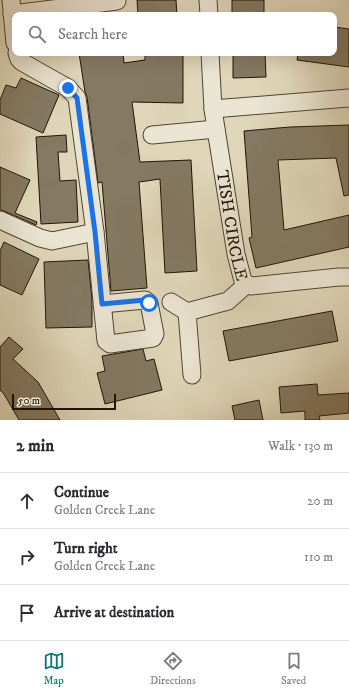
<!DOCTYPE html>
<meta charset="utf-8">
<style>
:root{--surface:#fff;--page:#f2f2f3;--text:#2b2b33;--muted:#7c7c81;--line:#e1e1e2;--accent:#0f766e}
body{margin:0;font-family:"IM FELL DW Pica",serif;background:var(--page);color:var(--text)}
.scale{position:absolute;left:12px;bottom:10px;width:104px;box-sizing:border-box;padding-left:4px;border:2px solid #211504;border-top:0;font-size:11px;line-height:14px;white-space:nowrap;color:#211504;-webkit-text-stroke:3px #eae4d2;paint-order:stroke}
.stop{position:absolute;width:12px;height:12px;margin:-9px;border:3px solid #1a73e8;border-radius:50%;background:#fff}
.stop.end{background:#1a73e8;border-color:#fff;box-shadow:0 1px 4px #0008}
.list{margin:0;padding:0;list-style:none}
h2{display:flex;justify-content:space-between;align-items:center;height:52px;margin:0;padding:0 16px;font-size:17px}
h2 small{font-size:13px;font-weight:400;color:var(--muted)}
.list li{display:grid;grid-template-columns:26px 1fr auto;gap:12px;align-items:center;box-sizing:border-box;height:56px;padding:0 16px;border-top:1px solid var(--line)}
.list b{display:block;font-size:15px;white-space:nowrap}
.list p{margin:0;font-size:13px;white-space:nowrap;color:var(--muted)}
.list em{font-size:13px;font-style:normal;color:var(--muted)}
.icon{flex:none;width:22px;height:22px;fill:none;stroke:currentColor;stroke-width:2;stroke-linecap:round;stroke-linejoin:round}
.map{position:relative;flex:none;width:349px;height:420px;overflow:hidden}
.search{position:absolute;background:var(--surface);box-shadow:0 4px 16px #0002;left:12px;right:12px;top:12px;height:44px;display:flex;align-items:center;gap:10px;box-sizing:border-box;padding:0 14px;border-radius:8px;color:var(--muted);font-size:15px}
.sheet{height:220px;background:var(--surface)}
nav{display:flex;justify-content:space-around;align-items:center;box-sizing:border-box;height:56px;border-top:1px solid var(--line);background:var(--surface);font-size:11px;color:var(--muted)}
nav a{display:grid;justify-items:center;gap:2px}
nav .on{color:var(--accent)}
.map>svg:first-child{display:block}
.building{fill:#847962;stroke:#211504}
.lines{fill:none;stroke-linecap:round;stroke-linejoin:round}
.minor-casing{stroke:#504531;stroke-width:19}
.minor{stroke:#eae4d2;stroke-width:17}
.route{stroke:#1a73e8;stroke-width:5}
.labels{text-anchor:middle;stroke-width:3.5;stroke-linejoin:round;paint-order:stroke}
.street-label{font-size:17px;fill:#211504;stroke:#eae4d2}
</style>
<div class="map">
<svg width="349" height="420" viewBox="0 0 349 420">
<rect width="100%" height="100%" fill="#dfd6b9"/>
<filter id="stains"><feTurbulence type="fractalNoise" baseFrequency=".005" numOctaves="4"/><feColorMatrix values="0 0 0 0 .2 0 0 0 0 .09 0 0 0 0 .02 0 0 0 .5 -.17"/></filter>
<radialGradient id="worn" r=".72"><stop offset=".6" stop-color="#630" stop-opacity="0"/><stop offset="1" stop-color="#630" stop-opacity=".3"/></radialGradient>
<g class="building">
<path d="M137,0H176L177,15H138Z"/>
<rect x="232" y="0" width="32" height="15"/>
<path d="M334,27L349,29V67L297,60L298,53H334Z"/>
<path d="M79,53H123L124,63L145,60V53H183V103L132,102L140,162L191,160L197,271L165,273L160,179L139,182L147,288L111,291L102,182L98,183L87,97L85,92Z"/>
<path d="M233,53H265L266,77L233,78Z"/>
<path d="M21,78L59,95L43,133L0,114V100L6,85L16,88Z"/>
<path d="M349,125V195L344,196L336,158L278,160L284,230L349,215V247L256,268L249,238L252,237L244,131L290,127Z"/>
<path d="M66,135L67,152H58L60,181L76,180L78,222L41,224L36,137Z"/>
<path d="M0,167L30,180L15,213L37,222L36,225L4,211L0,210Z"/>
<path d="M4,242L39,259L22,295L0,285V251Z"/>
<path d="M88,260L92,299V327L46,328L44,262Z"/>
<path d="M332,311L338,341L229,361L223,331Z"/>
<path d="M9,337L23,349L13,359L38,382L60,420H19L4,394L0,390V347Z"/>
<path d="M143,349L146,361L154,359L162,390L105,404L97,373L105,371L102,356Z"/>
<path d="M317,384L318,395L349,393V413L319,416L320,420H305V411L281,413L279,387Z"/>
<path d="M259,400L263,420H235L232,406Z"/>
</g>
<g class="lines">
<g class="minor-casing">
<g id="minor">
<path d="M11,0L15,43"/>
<path d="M208,0L209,15"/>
<path d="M12,14L117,1"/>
<path d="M17,53L19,59L22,62L68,88L77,98L95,232L106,341L110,344L153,338L155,334L149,303L145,300L102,304"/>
<path id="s1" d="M210,53L213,109L216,129L236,254L243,281L247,284L251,286L339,277H349"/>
<path d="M213,109L349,98"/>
<path d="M152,135L216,129"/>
<path d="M0,220L40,238L52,241L95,232"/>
<path d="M171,302L187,312L228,301L247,284"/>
<path d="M187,312L192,375"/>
</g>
</g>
<use href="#minor" class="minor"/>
</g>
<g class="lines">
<path class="route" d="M68,88L77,98L95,232L102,304L145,300L149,303"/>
</g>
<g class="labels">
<g class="street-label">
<text dy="6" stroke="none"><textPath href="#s1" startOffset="174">TISH CIRCLE</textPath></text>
</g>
</g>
<rect width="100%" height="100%" filter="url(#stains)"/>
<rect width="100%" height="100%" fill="url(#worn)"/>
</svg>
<div class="scale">50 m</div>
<div class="stop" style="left:149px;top:303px"></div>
<div class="stop end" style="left:68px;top:88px"></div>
<div class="search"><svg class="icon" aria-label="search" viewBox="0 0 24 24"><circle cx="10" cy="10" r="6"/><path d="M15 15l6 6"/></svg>Search here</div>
</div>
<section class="sheet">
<h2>2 min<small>Walk · 130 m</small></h2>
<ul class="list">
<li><svg class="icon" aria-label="ahead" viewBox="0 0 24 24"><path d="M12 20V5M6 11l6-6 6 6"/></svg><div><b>Continue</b><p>Golden Creek Lane</p></div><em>20 m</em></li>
<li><svg class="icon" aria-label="right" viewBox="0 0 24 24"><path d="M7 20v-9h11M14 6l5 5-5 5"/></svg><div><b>Turn right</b><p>Golden Creek Lane</p></div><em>110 m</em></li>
<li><svg class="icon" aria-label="arrive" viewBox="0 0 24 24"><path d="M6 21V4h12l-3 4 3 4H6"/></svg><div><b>Arrive at destination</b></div></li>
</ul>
</section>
<nav>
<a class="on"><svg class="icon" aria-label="map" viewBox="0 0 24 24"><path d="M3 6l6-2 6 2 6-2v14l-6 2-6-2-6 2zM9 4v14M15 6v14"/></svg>Map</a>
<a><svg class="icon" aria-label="directions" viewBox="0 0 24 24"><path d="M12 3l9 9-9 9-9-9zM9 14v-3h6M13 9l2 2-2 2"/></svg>Directions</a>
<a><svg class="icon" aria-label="saved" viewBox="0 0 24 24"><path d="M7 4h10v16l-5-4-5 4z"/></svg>Saved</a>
</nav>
